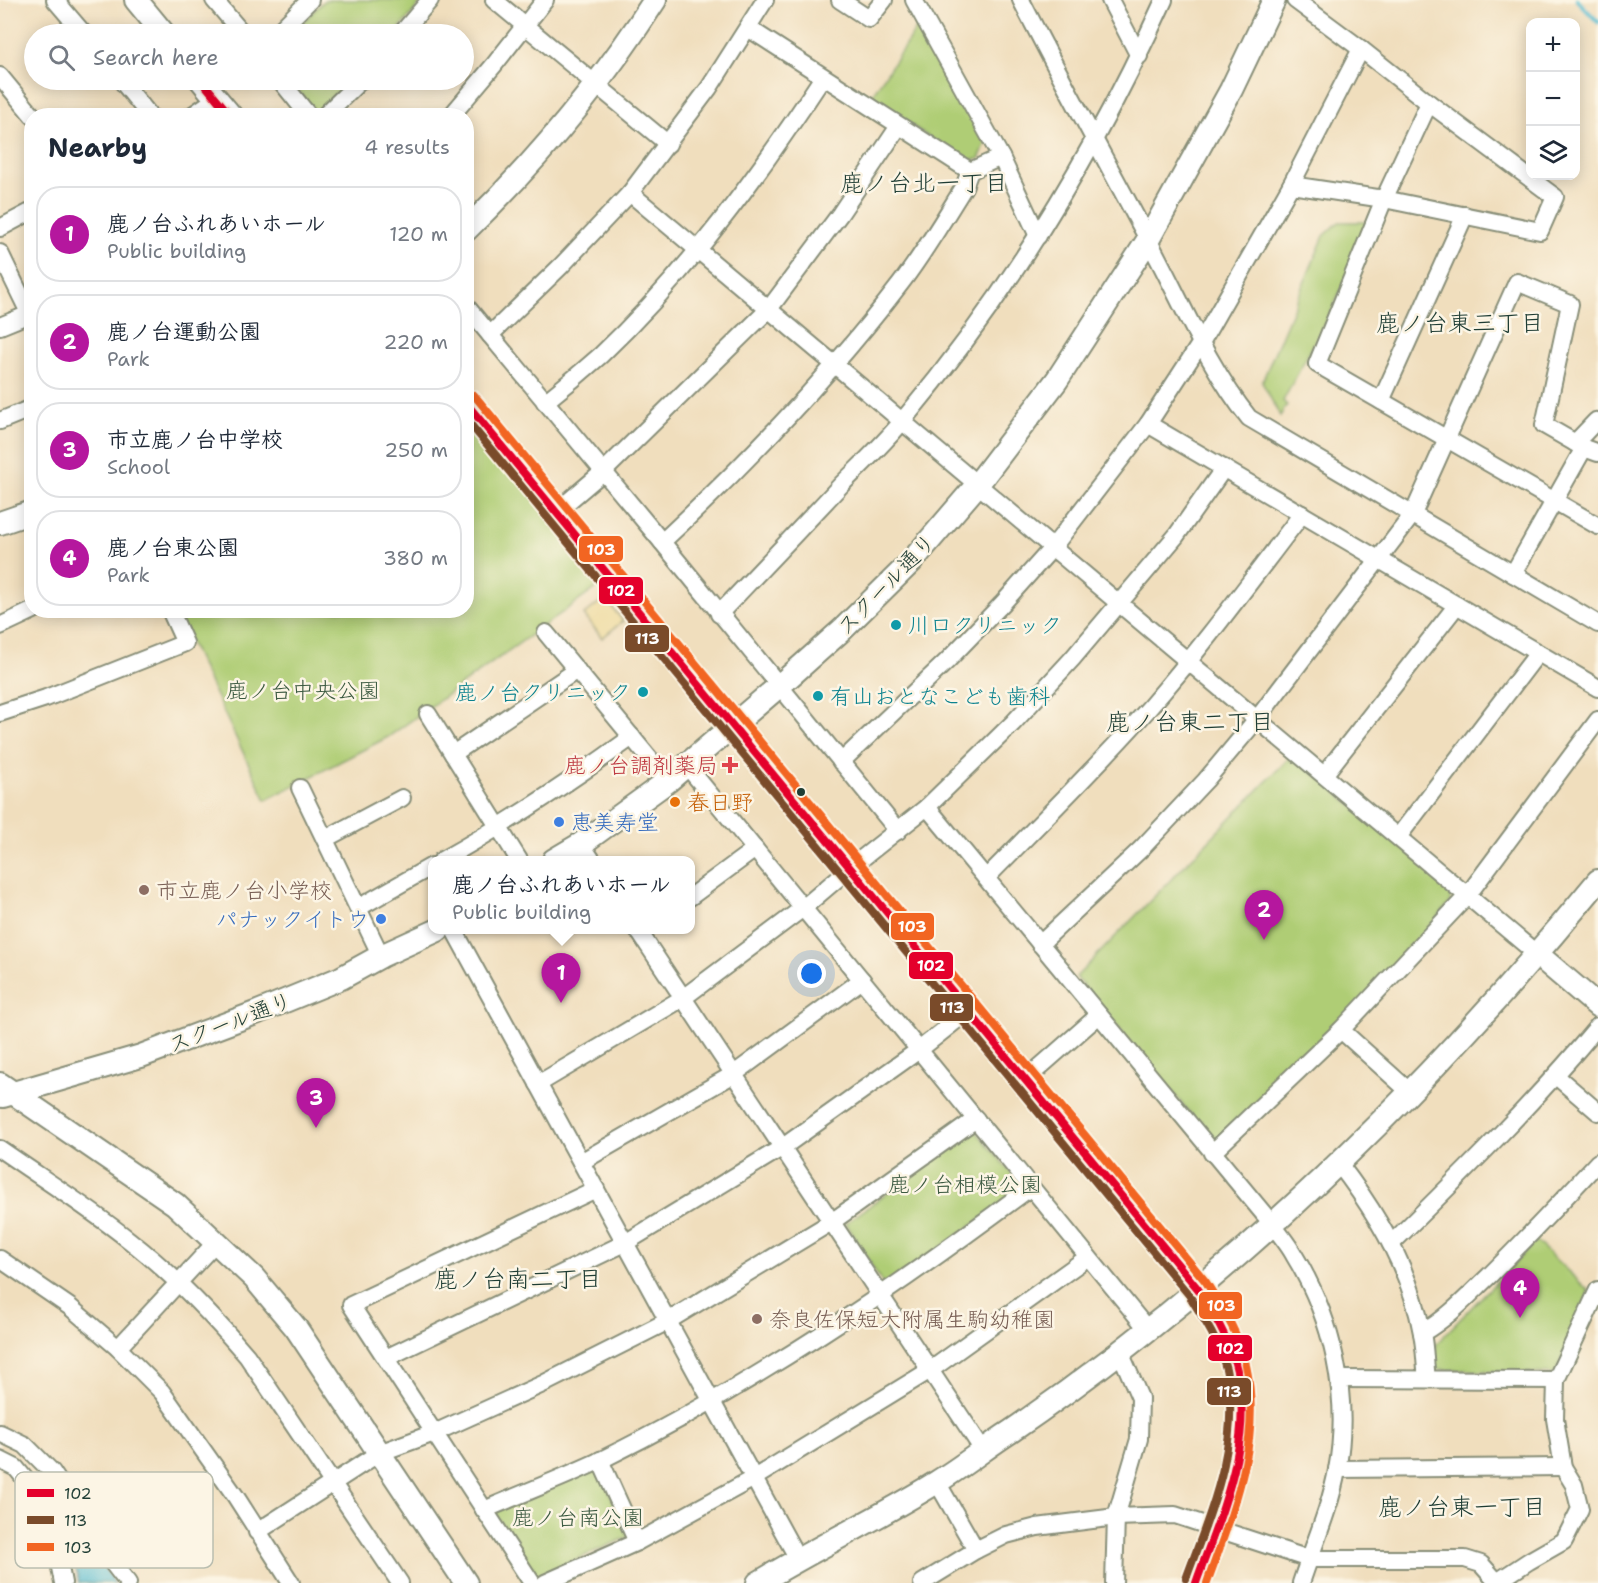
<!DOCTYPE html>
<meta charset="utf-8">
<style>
:root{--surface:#fff;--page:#f6f6f7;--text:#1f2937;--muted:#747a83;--line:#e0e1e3;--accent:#b5179e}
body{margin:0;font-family:"Shantell Sans","Klee One",sans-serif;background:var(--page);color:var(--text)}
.controls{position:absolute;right:18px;top:18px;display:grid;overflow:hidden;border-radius:12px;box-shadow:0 3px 15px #0003}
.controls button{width:54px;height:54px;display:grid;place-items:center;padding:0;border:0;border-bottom:2px solid var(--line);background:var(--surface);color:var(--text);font:30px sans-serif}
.you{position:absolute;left:812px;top:974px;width:21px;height:21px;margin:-15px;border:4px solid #fff;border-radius:50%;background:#1a73e8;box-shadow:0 0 0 9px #1a73e833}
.badge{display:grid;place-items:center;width:39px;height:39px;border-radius:50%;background:var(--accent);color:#fff;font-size:20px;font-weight:700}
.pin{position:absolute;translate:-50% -50px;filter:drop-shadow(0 2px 3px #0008)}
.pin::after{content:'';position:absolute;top:32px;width:21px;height:18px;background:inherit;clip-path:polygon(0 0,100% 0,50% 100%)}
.popup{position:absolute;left:428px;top:856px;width:267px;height:78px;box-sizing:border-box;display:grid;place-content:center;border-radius:12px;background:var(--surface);filter:drop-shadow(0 2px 4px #0005);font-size:20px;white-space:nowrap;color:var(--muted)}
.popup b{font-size:22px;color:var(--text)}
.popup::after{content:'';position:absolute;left:50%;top:100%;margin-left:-12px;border:12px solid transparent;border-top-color:var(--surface)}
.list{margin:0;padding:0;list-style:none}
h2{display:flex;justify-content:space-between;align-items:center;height:78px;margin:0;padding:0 24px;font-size:26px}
h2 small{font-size:20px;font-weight:400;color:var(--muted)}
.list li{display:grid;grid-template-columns:39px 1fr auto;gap:18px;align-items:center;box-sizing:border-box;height:96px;margin:0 12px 12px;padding:0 12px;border:2px solid var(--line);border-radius:24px}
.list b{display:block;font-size:22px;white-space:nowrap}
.list p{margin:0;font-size:20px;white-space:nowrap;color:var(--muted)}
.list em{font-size:20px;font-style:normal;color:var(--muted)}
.icon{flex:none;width:33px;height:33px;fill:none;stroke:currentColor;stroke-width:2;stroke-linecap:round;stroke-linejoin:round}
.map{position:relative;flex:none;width:1598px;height:1583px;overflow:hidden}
.search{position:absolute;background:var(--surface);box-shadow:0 3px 15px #0003;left:24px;top:24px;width:450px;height:66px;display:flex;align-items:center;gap:15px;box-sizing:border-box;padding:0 21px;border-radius:33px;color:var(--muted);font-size:22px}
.panel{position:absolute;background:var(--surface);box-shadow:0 3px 15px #0003;left:24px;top:108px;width:450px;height:510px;border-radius:24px}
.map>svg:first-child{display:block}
.green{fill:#afcd74;stroke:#678554;stroke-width:1.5}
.sand{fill:#eeda9e;stroke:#868c69;stroke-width:1.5}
.water{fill:#54bcd1;stroke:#3a7c82;stroke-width:1.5}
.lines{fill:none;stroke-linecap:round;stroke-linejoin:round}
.stream{stroke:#54bcd1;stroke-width:4.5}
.street-casing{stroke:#888e78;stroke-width:20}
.secondary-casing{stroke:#888e78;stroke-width:26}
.street{stroke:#fff;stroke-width:16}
.secondary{stroke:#fff;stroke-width:22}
.bus-1-casing{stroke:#fcf5e5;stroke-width:12}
.bus-2-casing{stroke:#fcf5e5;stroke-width:12}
.bus-3-casing{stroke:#fcf5e5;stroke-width:12}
.bus-1{stroke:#e4002b;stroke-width:8}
.bus-2{stroke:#7a4b2a;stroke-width:8}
.bus-3{stroke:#f26522;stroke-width:8}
.culture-dot{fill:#0f9aa8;stroke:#fcf5e5;stroke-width:2}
.health-dot{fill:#e0444e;stroke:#fcf5e5;stroke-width:2}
.bus-dot{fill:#1f3d34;stroke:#fcf5e5;stroke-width:2}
.food-dot{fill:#e8710a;stroke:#fcf5e5;stroke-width:2}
.shop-dot{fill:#3f7fe0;stroke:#fcf5e5;stroke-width:2}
.education-dot{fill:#8d6e63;stroke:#fcf5e5;stroke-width:2}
.labels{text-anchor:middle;stroke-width:5;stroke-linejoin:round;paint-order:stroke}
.street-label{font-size:22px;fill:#1f3d34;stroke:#fcf5e5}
.culture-label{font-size:22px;fill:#0d838f;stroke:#fcf5e5;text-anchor:start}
.park-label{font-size:22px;fill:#3c5a41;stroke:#fcf5e5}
.health-label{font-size:22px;fill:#be3a42;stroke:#fcf5e5;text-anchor:end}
.food-label{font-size:22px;fill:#c56008;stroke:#fcf5e5;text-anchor:start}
.shop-label{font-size:22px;fill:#366cbe;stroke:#fcf5e5;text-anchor:start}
.education-label{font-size:22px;fill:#785e54;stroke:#fcf5e5;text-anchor:start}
.neighbourhood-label{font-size:24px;fill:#1f3d34;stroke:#fcf5e5}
.key{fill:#fcf5e5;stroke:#babeb0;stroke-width:1.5}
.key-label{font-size:16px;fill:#1f3d34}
.line-badge{stroke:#fcf5e5;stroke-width:2}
.badge-label{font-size:16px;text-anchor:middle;font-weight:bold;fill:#fff}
</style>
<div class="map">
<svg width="1598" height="1583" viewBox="0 0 1598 1583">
<rect width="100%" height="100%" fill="#fcf5e5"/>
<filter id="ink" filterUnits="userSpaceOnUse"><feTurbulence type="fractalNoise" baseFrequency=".0167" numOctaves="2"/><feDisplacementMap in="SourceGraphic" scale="12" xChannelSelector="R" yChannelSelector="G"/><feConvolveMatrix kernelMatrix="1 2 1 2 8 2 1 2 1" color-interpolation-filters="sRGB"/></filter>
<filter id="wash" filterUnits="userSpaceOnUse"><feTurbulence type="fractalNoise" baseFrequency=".008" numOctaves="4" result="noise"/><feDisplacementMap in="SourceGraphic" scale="24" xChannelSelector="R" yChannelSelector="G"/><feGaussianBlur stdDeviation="1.35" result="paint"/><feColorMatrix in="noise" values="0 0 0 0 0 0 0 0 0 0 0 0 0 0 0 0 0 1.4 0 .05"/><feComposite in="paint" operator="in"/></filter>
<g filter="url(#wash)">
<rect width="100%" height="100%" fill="#f0debd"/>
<g class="green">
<path d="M325,0H423L395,34H291Z"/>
<path d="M920,23L987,140L979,159L965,161L870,98Z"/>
<path d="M290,80H353L323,110L315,111Z"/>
<path d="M1339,222H1365L1367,229L1333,308L1283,401L1287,405L1280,416L1262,382L1324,236Z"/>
<path d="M467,414L605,582L388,737L266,800L175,611L466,610Z"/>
<path d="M1292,755L1451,889L1450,903L1341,1026L1222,1139L1210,1137L1076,977Z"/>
<path d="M975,1130L1025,1189L884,1286L846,1223Z"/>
<path d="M1536,1241L1589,1291L1555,1374L1434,1369L1436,1344Z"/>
<path d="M597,1466L630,1536L534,1578L494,1512Z"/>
</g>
<path class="sand" d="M605,598L623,621L602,638L584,615Z"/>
<path class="water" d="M56,1511H63L115,1583H79L73,1556H68Z"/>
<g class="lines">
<path class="stream" d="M1577,0L1598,22"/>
</g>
</g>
<g filter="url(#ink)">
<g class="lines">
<g class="street-casing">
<g id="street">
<path d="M55,0L84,34"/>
<path d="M214,0L243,34"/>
<path d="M494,0L668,144"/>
<path d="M840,0L869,19L884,0"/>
<path d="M914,0L1001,157L1038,236"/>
<path d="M1021,0C1063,83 1108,164 1152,247C1182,303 1209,368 1249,418L1598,624"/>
<path d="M1110,0L1139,56"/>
<path d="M748,28L970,171"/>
<path d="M276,34L310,0"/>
<path d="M401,34L430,0"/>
<path d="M0,76L33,116"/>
<path d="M121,80L150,116"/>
<path d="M280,80L309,116"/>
<path d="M1429,103L1384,199L1317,364L1598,526"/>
<path d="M191,116L217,98"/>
<path d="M324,116L361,80"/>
<path d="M451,116L494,65L545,0"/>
<path d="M1291,185L1384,199L1540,231L1555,197L1429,103L1361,49L1295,0"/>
<path d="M630,193L1538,955"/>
<path d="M0,228L32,211"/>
<path d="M0,253L32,319"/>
<path d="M466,306L662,542L898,831"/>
<path d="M0,326L32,313"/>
<path d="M490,335L561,266L630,193L709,88L765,0"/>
<path d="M1381,401L1465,215"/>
<path d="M545,402C564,387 583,371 601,355C687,273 758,176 823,77"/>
<path d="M0,421L32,408"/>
<path d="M1148,424L1598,688"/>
<path d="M1575,443L1596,421L1598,422"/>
<path d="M557,511L603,472L769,309L840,214L899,126"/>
<path d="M662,542C749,461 829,377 901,283C924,253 944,219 964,187L970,171L1001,157"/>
<path d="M1513,574L1584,448"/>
<path d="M719,614C760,571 801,528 841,485C862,464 885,443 904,419C1011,291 1095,152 1164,0"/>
<path d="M0,626L34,610"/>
<path d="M546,633L668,781"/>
<path d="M0,713L46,698L185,643L170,610"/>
<path d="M428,714L519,860"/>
<path d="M453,754L577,670"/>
<path d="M841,762L947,661L1003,603L1053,547L1148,424L1202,341L1291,185L1361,49"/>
<path d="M687,766L1148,1330"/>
<path d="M1324,775L1457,605"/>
<path d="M300,788L381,956"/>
<path d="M927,807L1273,1225C1280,1235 1288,1244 1294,1255C1332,1317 1351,1397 1337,1470C1330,1509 1313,1546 1301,1583"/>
<path d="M1398,837L1538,653"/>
<path d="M325,839L402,798"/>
<path d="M581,844L592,860"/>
<path d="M442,860C508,823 570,782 632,737"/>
<path d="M986,878C1041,822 1098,766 1150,707C1204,645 1252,579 1302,514"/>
<path d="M690,897L755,849"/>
<path d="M358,908L432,866"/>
<path d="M454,930L798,1559"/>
<path d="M638,930L983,1450"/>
<path d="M1040,944L1141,849L1206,780L1257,719L1413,514L1517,282L1570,304L1544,425L1584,448L1598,453"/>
<path d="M1341,1030L1411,1093"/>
<path d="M1556,1076L1598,1112"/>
<path d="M1025,1080L1099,1015"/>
<path d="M538,1084L683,998L803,908L850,868L927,807L1013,723L1072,659L1176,536L1224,468"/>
<path d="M0,1149C43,1179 88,1207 129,1240C173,1274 211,1314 247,1356L400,1583"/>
<path d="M1212,1153L1341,1030L1467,896L1598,720"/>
<path d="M581,1162L734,1074L862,980"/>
<path d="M1339,1164C1377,1213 1411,1271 1422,1333C1425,1348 1425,1364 1427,1379"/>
<path d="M1391,1244C1463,1173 1534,1103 1598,1026"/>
<path d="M0,1259L70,1307L118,1348L162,1392L236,1497L291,1583"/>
<path d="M1422,1333C1448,1318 1468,1296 1489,1276C1526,1239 1562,1201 1598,1162"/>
<path d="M118,1348L216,1242"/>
<path d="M386,1358L625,1243L783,1147L919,1050L968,1011"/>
<path d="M1339,1379L1556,1380"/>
<path d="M0,1433L25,1445L52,1472L111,1561L128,1583"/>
<path d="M0,1460L16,1468L34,1490L50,1516L63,1583"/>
<path d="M600,1460L637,1542"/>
<path d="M1337,1469L1563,1467"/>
<path d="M937,1482L976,1550"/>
<path d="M484,1510C523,1493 563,1478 601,1460C754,1385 895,1289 1031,1187"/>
<path d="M257,1532L379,1453L434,1433L545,1383L668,1321L833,1221L976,1119"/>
<path d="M532,1583L351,1305L596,1189"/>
<path d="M545,1583L637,1542L754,1478L932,1369L1088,1257"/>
<path d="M922,1583L976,1550L1006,1535L1037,1527L1116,1517L1175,1515L1309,1559H1465L1481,1564L1497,1582L1529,1561L1564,1541L1580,1509L1574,1485L1563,1467L1555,1419L1556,1380L1598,1290"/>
<path d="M1114,1583L1116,1517L1139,1439L1140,1398L1120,1352"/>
</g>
</g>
<g class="secondary-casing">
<g id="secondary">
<path d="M136,0L164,34"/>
<path d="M201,80L231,116"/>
<path d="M466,230C538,160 601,84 655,0"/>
<path d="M466,402L1198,1289C1207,1304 1217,1318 1224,1333C1265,1420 1224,1501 1196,1583"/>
<path d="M0,523L32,512"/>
<path d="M554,860L581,844L668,781L779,686L843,629L911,562L977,485L1057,380L1148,240L1231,90L1274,0"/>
<path d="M1538,955L1598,1006"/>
<path d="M0,1084L175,1204L254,1278L296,1328L466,1583"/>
<path d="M3,1096L141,1056L258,1012L341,978L381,956L438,930"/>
<path d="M758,1583C817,1547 879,1518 937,1482C962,1467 985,1448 1010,1432C1233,1279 1427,1090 1598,881"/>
</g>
</g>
<use href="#street" class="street"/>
<use href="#secondary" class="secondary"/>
<g class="bus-1-casing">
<g id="bus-1">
<path d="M201,80L231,116"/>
<path d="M466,403L1198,1289C1213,1313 1227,1336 1235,1363C1257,1436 1220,1515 1196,1583"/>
</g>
</g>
<g class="bus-2-casing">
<path id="bus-2" d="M466,419L1189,1295C1204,1319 1219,1342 1226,1369C1242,1442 1210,1513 1186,1579"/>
</g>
<g class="bus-3-casing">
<path id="bus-3" d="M474,395L1206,1282C1222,1308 1240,1335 1246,1365C1263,1441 1232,1513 1207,1583"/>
</g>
<use href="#bus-1" class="bus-1"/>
<use href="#bus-2" class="bus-2"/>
<use href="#bus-3" class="bus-3"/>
</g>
</g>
<g class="culture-dot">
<circle cx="896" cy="625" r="6"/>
<circle cx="643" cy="692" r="6"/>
<circle cx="818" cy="696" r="6"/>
</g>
<path class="health-dot" d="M727 756h6v6h6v6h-6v6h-6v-6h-6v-6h6z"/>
<circle class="bus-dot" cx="801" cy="792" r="5"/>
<circle class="food-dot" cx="675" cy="802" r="6"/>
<g class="shop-dot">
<circle cx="559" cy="822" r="6"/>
<circle cx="381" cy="919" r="6"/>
</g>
<g class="education-dot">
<circle cx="144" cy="890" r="6"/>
<circle cx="757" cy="1319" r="6"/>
</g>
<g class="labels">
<g class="street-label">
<text transform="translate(886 584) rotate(-46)" y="8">スクール通り</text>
<text transform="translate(230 1022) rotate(-21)" y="8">スクール通り</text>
</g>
<g class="culture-label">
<text x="908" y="633">川口クリニック</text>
<text x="631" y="700" text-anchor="end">鹿ノ台クリニック</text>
<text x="830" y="704">有山おとなこども歯科</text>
</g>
<g class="park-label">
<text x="303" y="698">鹿ノ台中央公園</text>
<text x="965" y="1192">鹿ノ台相模公園</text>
<text x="578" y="1525">鹿ノ台南公園</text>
</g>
<g class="health-label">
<text x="718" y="773">鹿ノ台調剤薬局</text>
</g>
<g class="food-label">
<text x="687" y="810">春日野</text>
</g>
<g class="shop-label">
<text x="571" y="830">恵美寿堂</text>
<text x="369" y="927" text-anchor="end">パナックイトウ</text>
</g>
<g class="education-label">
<text x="156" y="898">市立鹿ノ台小学校</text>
<text x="769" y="1327">奈良佐保短大附属生駒幼稚園</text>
</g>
<g class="neighbourhood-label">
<text x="924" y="191">鹿ノ台北一丁目</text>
<text x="1460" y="331">鹿ノ台東三丁目</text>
<text x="1190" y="730">鹿ノ台東二丁目</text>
<text x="518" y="1287">鹿ノ台南二丁目</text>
<text x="1462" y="1515">鹿ノ台東一丁目</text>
</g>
</g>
<rect x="15" y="1472" width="198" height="96" rx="9" class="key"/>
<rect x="27" y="1489" width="27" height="8" fill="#e4002b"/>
<rect x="27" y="1516" width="27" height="8" fill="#7a4b2a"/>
<rect x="27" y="1543" width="27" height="8" fill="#f26522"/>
<g class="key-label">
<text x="64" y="1499">102</text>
<text x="64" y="1526">113</text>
<text x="64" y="1553">103</text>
</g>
<g class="line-badge">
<rect x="578" y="535" width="46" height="28" rx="6" fill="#f26522"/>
<rect x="598" y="576" width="46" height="29" rx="6" fill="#e4002b"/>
<rect x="624" y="624" width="46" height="29" rx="6" fill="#7a4b2a"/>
<rect x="890" y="912" width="45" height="29" rx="6" fill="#f26522"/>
<rect x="908" y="951" width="46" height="29" rx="6" fill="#e4002b"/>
<rect x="929" y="993" width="45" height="29" rx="6" fill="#7a4b2a"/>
<rect x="1198" y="1291" width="45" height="29" rx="6" fill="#f26522"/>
<rect x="1207" y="1334" width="46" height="28" rx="6" fill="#e4002b"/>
<rect x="1206" y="1377" width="46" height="29" rx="6" fill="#7a4b2a"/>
</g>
<g class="badge-label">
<text x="601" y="555">103</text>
<text x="621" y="596">102</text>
<text x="647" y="644">113</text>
<text x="912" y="932">103</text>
<text x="931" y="971">102</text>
<text x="952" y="1013">113</text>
<text x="1221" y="1311">103</text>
<text x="1230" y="1354">102</text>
<text x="1229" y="1397">113</text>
</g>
</svg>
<div class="controls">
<button>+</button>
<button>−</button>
<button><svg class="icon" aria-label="layers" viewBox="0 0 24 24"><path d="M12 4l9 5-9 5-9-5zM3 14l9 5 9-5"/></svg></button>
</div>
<div class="you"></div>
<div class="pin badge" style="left:561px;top:1003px">1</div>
<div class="popup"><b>鹿ノ台ふれあいホール</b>Public building</div>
<div class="pin badge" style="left:1264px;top:940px">2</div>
<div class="pin badge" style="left:316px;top:1128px">3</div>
<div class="pin badge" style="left:1520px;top:1318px">4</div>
<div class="search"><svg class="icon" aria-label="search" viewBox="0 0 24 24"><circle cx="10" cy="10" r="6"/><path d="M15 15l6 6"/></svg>Search here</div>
<section class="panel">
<h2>Nearby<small>4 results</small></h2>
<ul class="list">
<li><span class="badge">1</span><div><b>鹿ノ台ふれあいホール</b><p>Public building</p></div><em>120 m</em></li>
<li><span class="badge">2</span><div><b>鹿ノ台運動公園</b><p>Park</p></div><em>220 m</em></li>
<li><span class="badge">3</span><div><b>市立鹿ノ台中学校</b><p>School</p></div><em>250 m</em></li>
<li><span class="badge">4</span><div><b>鹿ノ台東公園</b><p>Park</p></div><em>380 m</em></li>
</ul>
</section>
</div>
